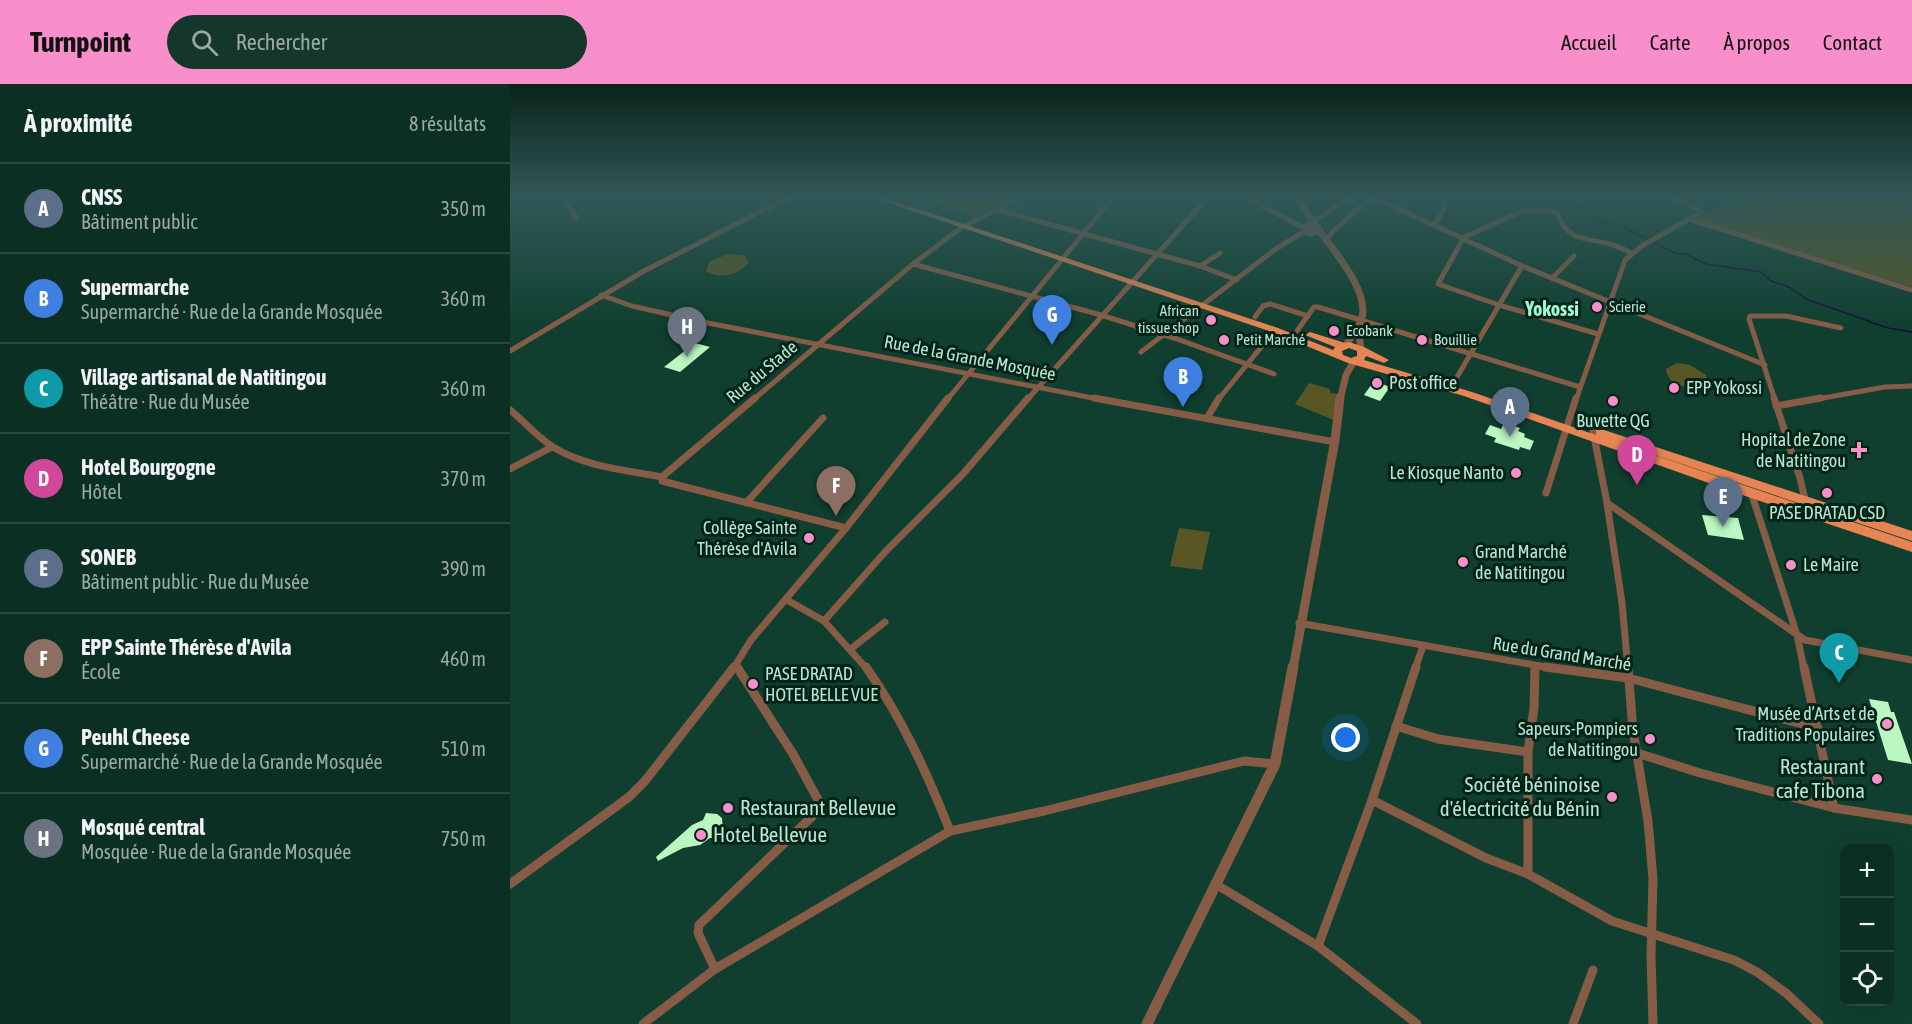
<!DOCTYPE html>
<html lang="fr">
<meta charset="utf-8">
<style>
:root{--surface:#0c2f23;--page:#15372b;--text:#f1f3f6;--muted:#9aa9a6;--line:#2c4a41;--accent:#f98fca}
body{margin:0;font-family:"Asap Condensed",sans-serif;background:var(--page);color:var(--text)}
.controls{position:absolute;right:18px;bottom:18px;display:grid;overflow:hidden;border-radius:12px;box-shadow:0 6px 24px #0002}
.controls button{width:54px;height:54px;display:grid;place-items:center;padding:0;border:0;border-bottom:2px solid var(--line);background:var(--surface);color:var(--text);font:30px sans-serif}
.you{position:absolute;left:836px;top:654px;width:21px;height:21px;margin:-15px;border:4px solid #fff;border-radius:50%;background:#1a73e8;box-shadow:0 0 0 9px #1a73e833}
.badge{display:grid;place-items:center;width:39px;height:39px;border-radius:50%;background:var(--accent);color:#fff;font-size:20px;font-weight:700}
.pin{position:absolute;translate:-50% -50px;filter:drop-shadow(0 2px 3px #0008)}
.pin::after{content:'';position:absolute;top:32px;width:21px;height:18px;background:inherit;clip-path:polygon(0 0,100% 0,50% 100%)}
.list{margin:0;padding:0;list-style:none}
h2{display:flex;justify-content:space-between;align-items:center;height:78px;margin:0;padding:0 24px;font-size:26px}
h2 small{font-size:20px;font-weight:400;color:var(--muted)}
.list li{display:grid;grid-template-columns:39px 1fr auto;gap:18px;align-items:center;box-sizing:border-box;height:90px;padding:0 24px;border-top:2px solid var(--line)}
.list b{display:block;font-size:22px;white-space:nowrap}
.list p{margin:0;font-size:20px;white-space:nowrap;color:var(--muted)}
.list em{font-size:20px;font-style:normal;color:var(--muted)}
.icon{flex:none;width:33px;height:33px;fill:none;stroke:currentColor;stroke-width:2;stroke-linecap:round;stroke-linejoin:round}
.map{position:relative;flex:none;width:1402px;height:940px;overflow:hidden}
header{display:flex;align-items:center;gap:36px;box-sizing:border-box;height:84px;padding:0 30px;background:var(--accent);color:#111}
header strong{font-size:28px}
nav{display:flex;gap:33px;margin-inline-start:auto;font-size:21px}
.search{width:420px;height:54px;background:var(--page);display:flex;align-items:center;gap:15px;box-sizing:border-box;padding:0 21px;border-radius:33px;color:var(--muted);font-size:22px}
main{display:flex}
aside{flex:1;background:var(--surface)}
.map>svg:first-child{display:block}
.green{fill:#585624}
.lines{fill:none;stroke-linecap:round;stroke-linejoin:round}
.stream{stroke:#190e3e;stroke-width:1.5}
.building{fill:#bbf7c0}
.minor-far2{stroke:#875c47;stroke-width:5}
.minor-far1{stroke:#875c47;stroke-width:7}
.minor{stroke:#875c47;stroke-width:9}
.tertiary-far2{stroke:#875c47;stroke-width:7}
.tertiary-far1{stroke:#875c47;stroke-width:9}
.tertiary{stroke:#875c47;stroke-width:11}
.trunk{fill:#e68454;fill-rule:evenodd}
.poi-dot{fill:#f98fca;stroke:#002418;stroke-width:2}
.labels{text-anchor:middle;stroke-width:6;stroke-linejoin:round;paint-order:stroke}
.far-poi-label{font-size:15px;fill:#bce4d2;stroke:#002418;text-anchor:start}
.street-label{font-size:18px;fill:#bce4d2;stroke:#002418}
.poi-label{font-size:18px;fill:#bce4d2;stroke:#002418;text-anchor:start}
.far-district-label{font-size:20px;font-weight:bold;fill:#a1f6d3;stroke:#002418}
.near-poi-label{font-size:21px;fill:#bce4d2;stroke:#002418;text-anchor:end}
</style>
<header>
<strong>Turnpoint</strong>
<div class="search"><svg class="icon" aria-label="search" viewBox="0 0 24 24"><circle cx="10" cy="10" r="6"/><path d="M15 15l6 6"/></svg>Rechercher</div>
<nav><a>Accueil</a><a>Carte</a><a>À propos</a><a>Contact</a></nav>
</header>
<main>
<aside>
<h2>À proximité<small>8 résultats</small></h2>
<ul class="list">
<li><span class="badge" style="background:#5c6f8a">A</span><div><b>CNSS</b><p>Bâtiment public</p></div><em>350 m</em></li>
<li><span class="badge" style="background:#3f7fe0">B</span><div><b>Supermarche</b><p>Supermarché · Rue de la Grande Mosquée</p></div><em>360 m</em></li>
<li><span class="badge" style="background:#0f9aa8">C</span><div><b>Village artisanal de Natitingou</b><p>Théâtre · Rue du Musée</p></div><em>360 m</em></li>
<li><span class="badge" style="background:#d1479c">D</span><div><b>Hotel Bourgogne</b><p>Hôtel</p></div><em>370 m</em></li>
<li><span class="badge" style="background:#5c6f8a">E</span><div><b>SONEB</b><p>Bâtiment public · Rue du Musée</p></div><em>390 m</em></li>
<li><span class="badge" style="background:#8d6e63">F</span><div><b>EPP Sainte Thérèse d'Avila</b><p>École</p></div><em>460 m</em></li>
<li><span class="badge" style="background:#3f7fe0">G</span><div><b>Peuhl Cheese</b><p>Supermarché · Rue de la Grande Mosquée</p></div><em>510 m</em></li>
<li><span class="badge" style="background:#6b7280">H</span><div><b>Mosqué central</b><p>Mosquée · Rue de la Grande Mosquée</p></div><em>750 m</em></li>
</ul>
</aside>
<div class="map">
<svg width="1402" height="940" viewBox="0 0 1402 940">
<rect width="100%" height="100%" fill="#103f2f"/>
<g class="green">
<path d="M400,112H506L464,133Z"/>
<path d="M1243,112H1392L1402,114V203L1185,136L1210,123L1227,122V117Z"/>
<path d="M218,170L235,171L238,179C229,191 209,196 196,187L199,178Z"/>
<path d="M1167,279L1180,281L1196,291L1197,299C1184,308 1157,303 1156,285Z"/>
<path d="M799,299L820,305V309L830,310L826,337L785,320Z"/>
<path d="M669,444L700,448L692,486L660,482Z"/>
</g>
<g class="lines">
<g class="stream">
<path d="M1044,112L1054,119L1070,123L1089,136L1114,143L1166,170H1176L1196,180L1251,188L1261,197L1279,203L1296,215L1378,244L1402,248"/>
<path d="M259,137L268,127L296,112"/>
</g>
</g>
<g class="building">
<path d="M185,259L200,263L170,288L154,283Z"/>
<path d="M864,297L880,303L870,317L854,311Z"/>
<path d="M980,341L991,345L993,341L998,343L1000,341L1010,344L1008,347L1015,350L1014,353L1024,357L1020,366L1010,363L1009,366L984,358L986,354L975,350Z"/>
<path d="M1192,431L1228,434L1234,456L1198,451Z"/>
<path d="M1359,615L1378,618L1381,628H1384L1402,680L1378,676Z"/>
<path d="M196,729L207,730L212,734L213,747L206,754H200L190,761L173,764L148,777L146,773L182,741L193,736Z"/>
</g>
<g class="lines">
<g class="minor-far2">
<path d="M51,112L67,134"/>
<path d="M733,112L794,144"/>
<path d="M861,112L1012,182L1255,281"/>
<path d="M1162,112L1192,128"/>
<path d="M485,125L690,182L727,196"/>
<path d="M1179,135L1402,206"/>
<path d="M804,137L842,112"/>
<path d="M924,140L934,125L933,118L941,112"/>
<path d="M816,158L822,148L863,112"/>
<path d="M403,180L591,231L667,255L764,290"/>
<path d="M690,182L710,169"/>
<path d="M1042,194L1064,172"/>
<path d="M91,211L122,222L193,238L593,316"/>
<path d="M745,233L753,222L760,220L798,232"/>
<path d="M787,247L804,223H808L1070,303"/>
<path d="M1088,250L989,221L928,200L954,153L1013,127L1047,128C1058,159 1074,153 1100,160C1107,162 1115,166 1122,169"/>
<path d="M0,267L134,187L281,112"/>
<path d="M631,268L767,164L795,147"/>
<path d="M940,305L1012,182"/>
<path d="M243,316L403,180L452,143L513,112"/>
<path d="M437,316L604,112"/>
<path d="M517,316L699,112"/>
<path d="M708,316L765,246"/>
<path d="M1066,316L1115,176L1133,161L1192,128"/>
<path d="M1265,316L1239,235L1240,232H1276L1331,244"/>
<path d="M1302,316L1375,303L1402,302"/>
</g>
<g class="minor-far1">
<path d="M584,314L825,358"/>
<path d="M1264,314L1290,394L1298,428"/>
<path d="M1266,322L1311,314"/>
<path d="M0,326C15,338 27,353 43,363C75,383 116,386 152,393L245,314"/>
<path d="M697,334L709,314"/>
<path d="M1083,347L1097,419L1112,519L1118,585"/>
<path d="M0,385L42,363"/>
<path d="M152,397L336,444"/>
<path d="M1241,408L1287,551L1294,585"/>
<path d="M1036,409L1066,314"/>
<path d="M236,419L313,334"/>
<path d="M1097,419L1295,556L1402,576"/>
<path d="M277,516L314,537L375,468L453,390L518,314"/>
<path d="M314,537L357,585"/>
<path d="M789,539L1047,585"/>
<path d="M342,564L375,538"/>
<path d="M226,581L228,585"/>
<path d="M223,585L241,556L336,444L438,314"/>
<path d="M905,585L913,562"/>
<path d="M1025,585V582"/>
</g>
<g class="minor">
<path d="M356,583C392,634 417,689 440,747"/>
<path d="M1025,583L1024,624L1018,668V790L1102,837L1224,876L1247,888L1276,909L1309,940"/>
<path d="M1035,583L1118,594L1308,644"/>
<path d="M1118,583L1123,647L1138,737L1143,795L1141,871L1143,940"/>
<path d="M1294,583L1324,724"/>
<path d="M886,642L928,655L1018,668"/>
<path d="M1127,669L1190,689L1324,724L1402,736"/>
<path d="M862,716L976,774L1018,790"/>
<path d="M0,800L119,713L135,697L224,583"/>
<path d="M707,801L808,862L907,940"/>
<path d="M808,862L862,716L906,583"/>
<path d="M205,885L188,849L189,841L312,723L283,670L227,583"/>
<path d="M133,940L205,885L440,747L534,727L734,677L765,680"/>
<path d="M1063,940L1083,886"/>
</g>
<g class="tertiary-far2">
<path d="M786,112L806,142"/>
<path d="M800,141L808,143V147L801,149L795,147V143Z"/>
<path d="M809,146C824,167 862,210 851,237C848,245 841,253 836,261"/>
<path d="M848,245L851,265"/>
<path d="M830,316L836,291L844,277"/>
</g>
<path class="tertiary-far1" d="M783,585L825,356L830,314"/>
<path class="tertiary" d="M637,940L765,680L783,583"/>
<path class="trunk" d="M358,112H369L768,244L823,266L825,263L795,251L800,248L835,259L839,258L854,263L879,276L874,279L856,272L854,276L962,308L1086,351V346H1094L1402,447V457L1106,358L1402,458V468L1238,413L954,312L838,279L762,248ZM839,264L847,267V272L841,274L833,271L832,267Z"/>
</g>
<linearGradient id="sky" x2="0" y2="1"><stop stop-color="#09231a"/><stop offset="0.46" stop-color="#315858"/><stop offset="1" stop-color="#315858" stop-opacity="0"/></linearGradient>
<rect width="1402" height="243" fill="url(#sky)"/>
<g class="poi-dot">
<circle cx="1087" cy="223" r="6"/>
<circle cx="701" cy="236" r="6"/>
<circle cx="824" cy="247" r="6"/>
<circle cx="714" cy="256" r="6"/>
<circle cx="912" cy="256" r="6"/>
<circle cx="867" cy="299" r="6"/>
<circle cx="1164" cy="304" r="6"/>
<circle cx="1103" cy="317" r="6"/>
<path d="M1346 357h6v6h6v6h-6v6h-6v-6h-6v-6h6z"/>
<circle cx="1006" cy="389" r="6"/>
<circle cx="1317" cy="409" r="6"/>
<circle cx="299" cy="454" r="6"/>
<circle cx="953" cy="478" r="6"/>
<circle cx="1281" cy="481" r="6"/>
<circle cx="243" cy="600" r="6"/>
<circle cx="1377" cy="640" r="6"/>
<circle cx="1140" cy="655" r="6"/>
<circle cx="1367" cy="695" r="6"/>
<circle cx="1102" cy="713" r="6"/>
<circle cx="218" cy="724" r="6"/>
<circle cx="191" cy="751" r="6"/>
</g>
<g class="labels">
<g class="far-poi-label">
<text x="1099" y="228">Scierie</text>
<text x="689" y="232" text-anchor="end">African<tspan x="689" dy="17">tissue shop</tspan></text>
<text x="836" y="252">Ecobank</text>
<text x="726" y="261">Petit Marché</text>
<text x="924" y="261">Bouillie</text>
</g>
<g class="street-label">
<text transform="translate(460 274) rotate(11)" y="6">Rue de la Grande Mosquée</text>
<text transform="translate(252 288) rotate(-40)" y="6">Rue du Stade</text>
<text transform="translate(1052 570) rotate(9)" y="6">Rue du Grand Marché</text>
</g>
<g class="poi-label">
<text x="879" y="305">Post office</text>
<text x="1176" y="310">EPP Yokossi</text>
<text x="1103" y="343" text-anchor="middle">Buvette QG</text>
<text x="1336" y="362" text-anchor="end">Hopital de Zone<tspan x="1336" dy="21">de Natitingou</tspan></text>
<text x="994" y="395" text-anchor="end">Le Kiosque Nanto</text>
<text x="1317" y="435" text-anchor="middle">PASE DRATAD CSD</text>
<text x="287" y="450" text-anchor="end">Collège Sainte<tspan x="287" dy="21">Thérèse d'Avila</tspan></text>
<text x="965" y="474">Grand Marché<tspan x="965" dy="21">de Natitingou</tspan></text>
<text x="1293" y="487">Le Maire</text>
<text x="255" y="596">PASE DRATAD<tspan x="255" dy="21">HOTEL BELLE VUE</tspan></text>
<text x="1365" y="636" text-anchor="end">Musée d’Arts et de<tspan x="1365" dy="21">Traditions Populaires</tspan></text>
<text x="1128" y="651" text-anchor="end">Sapeurs-Pompiers<tspan x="1128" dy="21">de Natitingou</tspan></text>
</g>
<g class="far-district-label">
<text x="1042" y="232">Yokossi</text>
</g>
<g class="near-poi-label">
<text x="1355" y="690">Restaurant<tspan x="1355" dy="24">cafe Tibona</tspan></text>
<text x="1090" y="708">Société béninoise<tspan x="1090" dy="24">d'électricité du Bénin</tspan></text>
<text x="230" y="731" text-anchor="start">Restaurant Bellevue</text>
<text x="203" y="758" text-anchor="start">Hotel Bellevue</text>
</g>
</g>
</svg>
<div class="controls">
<button>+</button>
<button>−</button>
<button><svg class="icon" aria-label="locate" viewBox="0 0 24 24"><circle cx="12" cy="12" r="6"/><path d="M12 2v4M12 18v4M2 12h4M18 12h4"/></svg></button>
</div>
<div class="you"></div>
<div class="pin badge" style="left:1000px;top:353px;background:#5c6f8a">A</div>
<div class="pin badge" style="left:673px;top:323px;background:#3f7fe0">B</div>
<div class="pin badge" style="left:1329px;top:599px;background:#0f9aa8">C</div>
<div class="pin badge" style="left:1127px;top:401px;background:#d1479c">D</div>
<div class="pin badge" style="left:1213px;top:443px;background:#5c6f8a">E</div>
<div class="pin badge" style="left:326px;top:432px;background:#8d6e63">F</div>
<div class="pin badge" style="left:542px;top:261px;background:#3f7fe0">G</div>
<div class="pin badge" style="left:177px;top:273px;background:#6b7280">H</div>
</div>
</main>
